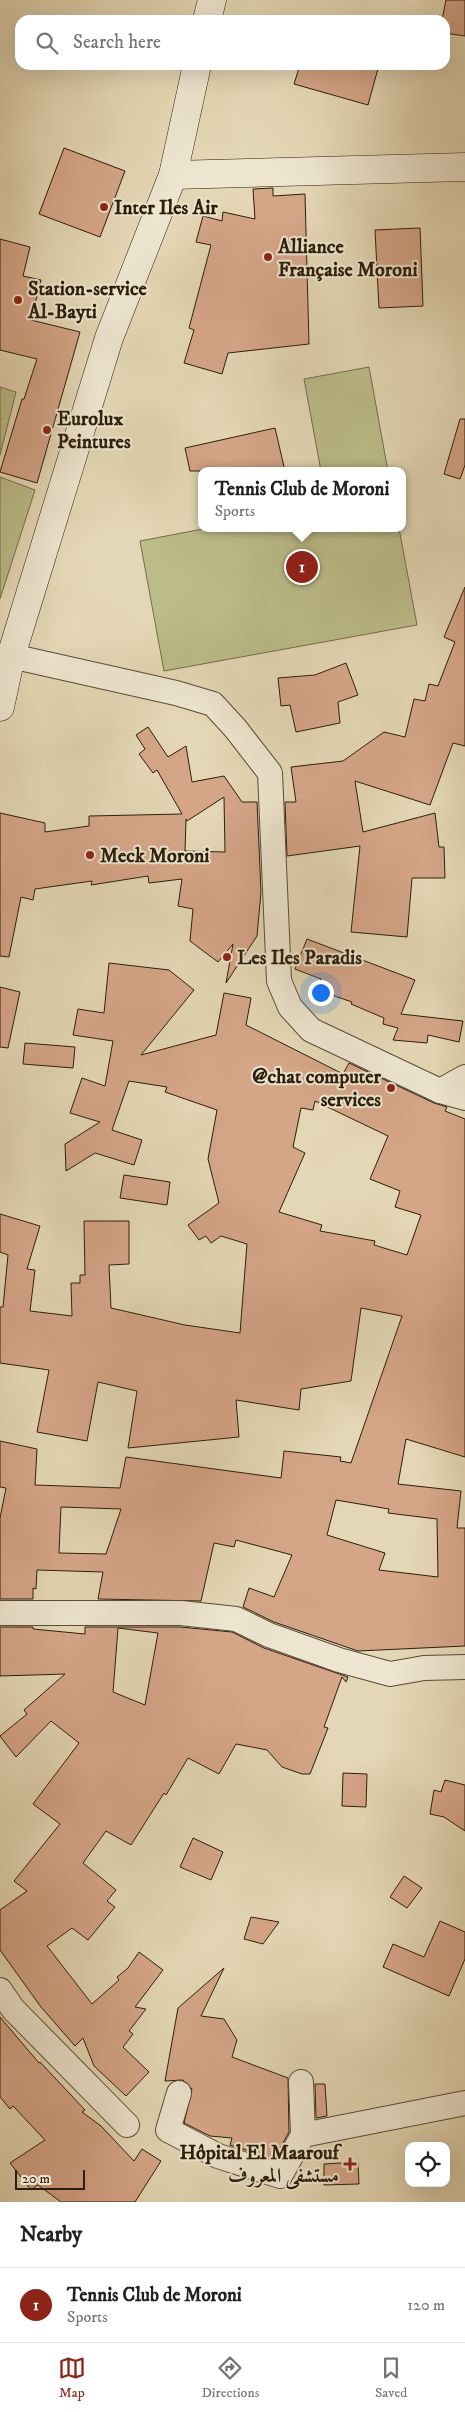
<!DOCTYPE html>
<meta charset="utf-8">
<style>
:root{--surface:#fff;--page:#f2f2f2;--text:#202124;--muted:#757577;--line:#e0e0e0;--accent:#8f2418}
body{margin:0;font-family:"IM FELL DW Pica",Amiri,serif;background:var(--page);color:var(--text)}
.controls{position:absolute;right:15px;bottom:15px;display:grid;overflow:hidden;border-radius:10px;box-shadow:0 5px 20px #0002}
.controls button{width:45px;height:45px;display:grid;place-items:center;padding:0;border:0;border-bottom:1px solid var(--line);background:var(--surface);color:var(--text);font:25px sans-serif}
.scale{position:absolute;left:15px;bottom:12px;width:70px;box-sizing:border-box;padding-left:5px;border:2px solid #2c1e0c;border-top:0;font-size:14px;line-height:18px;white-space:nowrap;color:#2c1e0c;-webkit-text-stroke:4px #ede5cf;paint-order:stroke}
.you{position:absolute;left:320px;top:992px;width:18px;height:18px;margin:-12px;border:4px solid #fff;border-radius:50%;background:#1a73e8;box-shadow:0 0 0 8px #1a73e833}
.badge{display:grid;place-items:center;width:32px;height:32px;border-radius:50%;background:var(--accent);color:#fff;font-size:16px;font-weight:700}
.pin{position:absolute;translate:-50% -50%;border:2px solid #fff;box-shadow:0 1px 5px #0006}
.popup{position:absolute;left:198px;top:467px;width:208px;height:65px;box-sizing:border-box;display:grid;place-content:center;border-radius:10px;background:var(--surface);filter:drop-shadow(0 1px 4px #0005);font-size:16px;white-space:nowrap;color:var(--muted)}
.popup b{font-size:19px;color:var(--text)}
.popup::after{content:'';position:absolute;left:50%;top:100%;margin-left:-10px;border:10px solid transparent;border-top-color:var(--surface)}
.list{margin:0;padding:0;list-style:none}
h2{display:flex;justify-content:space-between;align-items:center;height:65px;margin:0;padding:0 20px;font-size:21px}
h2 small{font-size:16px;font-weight:400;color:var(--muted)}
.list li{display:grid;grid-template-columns:32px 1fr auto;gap:15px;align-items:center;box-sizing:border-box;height:75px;padding:0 20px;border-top:1px solid var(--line)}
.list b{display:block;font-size:19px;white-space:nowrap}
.list p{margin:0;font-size:16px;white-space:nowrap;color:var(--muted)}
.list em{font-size:16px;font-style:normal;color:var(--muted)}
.icon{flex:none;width:28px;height:28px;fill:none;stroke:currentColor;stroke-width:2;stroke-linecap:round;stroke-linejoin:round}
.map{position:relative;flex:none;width:465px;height:2202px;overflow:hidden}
.search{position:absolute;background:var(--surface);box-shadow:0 5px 20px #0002;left:15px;right:15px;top:15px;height:55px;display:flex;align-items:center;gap:12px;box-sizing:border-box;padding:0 18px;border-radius:15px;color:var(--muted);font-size:19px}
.sheet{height:140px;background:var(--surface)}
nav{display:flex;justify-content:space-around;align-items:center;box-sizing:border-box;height:70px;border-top:1px solid var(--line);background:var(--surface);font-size:14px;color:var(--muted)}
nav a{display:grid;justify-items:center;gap:2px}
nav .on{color:var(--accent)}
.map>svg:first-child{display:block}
.green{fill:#bbbc88;stroke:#746d4a}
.building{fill:#d5a588;stroke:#2c1e0c;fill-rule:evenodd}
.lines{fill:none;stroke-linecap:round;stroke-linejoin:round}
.street-casing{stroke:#5a4c36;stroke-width:26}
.secondary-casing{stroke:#2c1e0c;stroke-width:29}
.street{stroke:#ede5cf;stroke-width:24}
.secondary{stroke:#ede5cf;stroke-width:28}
.poi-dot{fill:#8f2418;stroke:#ede5cf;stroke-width:2}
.labels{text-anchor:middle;stroke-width:4;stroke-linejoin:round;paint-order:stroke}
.poi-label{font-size:20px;font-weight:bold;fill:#2c1e0c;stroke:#ede5cf;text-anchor:start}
</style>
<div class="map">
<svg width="465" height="2202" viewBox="0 0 465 2202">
<rect width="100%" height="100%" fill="#e4d7b5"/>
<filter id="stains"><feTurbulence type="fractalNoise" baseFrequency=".004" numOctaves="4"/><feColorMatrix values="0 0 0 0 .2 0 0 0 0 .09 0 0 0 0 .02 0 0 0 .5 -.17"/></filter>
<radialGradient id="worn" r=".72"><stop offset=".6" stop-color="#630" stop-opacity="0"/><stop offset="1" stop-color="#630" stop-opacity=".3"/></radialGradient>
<g class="green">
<path d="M369,367L388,471H321L304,379Z"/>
<path d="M0,387L16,392L0,455Z"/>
<path d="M0,477L35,490L0,599Z"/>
<path d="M208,528H399L417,625L164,671L140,541Z"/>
</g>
<g class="building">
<path d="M446,0H465V36L445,33V20H442Z"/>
<path d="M300,65H379L368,105L294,84Z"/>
<path d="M64,148L125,171L100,237L39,214Z"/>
<path d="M273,188V196L305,194L309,344L228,353L222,374L184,363L194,330L189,328L211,245L196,242L203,216L222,221L223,212L255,219L253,189Z"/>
<path d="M420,228L423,306L379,308L375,230Z"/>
<path d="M0,239L30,247L23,276L41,280L31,320L80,332L37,483L0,472L22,399H24L37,359L0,350Z"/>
<path d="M460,419H465V465L460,479L444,474Z"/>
<path d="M275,428L285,471H190L185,448Z"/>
<path d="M465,587V746L453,743L430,805L355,781L363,832L435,813L439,847H444L445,878H412L407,937L351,932L360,846L287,856L285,802H296L291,767L343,761L384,732L405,737L414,699L425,701L429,684L438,686L455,642L444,637Z"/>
<path d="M346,663L358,695L338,702L340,723L296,732L290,705L281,706L278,678L315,675Z"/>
<path d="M148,727L168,757L186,746L192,782L224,776L242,802H257L261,892L257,936L226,983L233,944L218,962L190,941L193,909L178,906L182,879L149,883L148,876L91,885L92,881L35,889L33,900L21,897L9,957L0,956V813L45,823V832L89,826V816L182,814L157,770L153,773L139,754L145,749L136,735ZM224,797L225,852L185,851L186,819L187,821Z"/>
<path d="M307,939L415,980L401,1014L463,1021L459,1042L428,1035L427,1043L393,1040L398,1028L383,1024L384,1018L351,1004L352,1002L317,990L321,979L295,969Z"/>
<path d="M109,963L169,970L194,990L141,1055L216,1035L224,993L251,998L246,1025L343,1074L349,1063L434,1103L447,1107L445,1111L465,1119V1457L406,1439L398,1484L461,1491L457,1528H465V1646L358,1651L274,1622L243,1607L249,1588L274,1597L292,1555L236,1540L234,1547L214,1543L201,1601L98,1599L103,1572L37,1570L36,1589L33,1588V1599H0V1518L6,1488L0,1487V1441L37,1449L35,1485L120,1488L126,1457L281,1478L284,1451L341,1457L340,1461L351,1463L402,1316L361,1308L351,1381L301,1389L299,1410L236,1400L239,1437L128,1448L137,1391L98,1382L87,1441L37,1432L49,1370L0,1363V1307H3L8,1255L0,1252V1214L40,1226L27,1269L35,1270L30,1311L72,1316L71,1283H80V1275H85L84,1221H129V1264L109,1265L111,1308L185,1325L240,1333L247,1244L221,1236L211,1243L206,1236L199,1240L188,1225L219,1203L208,1159L217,1110L165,1092L167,1087L129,1081L112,1130L142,1140L134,1165L95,1153L66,1171L65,1144L100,1122L70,1113L82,1078L105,1086L113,1041L73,1035L78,1009L104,1013ZM315,1101L388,1136L370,1179L400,1191L395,1207L421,1215L407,1255L374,1245L375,1241L320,1231L322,1225L279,1212L305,1153L293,1147L301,1108L313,1110ZM336,1500L389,1509L388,1513L437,1519L438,1577L379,1570L385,1553L327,1535ZM61,1507L121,1509L106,1554L59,1553Z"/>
<path d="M0,987L20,992L8,1048L0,1047Z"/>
<path d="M25,1043L75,1047L73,1068L23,1064Z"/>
<path d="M124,1175L170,1182L167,1205L120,1198Z"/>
<path d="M0,1627H33V1629L85,1634V1627H180L232,1632L264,1648L348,1677L346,1682L342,1677L324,1727L328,1728L310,1774H302L282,1767L267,1750L236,1744L219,1774L188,1758L166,1795L164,1793L131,1845L106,1831L83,1863L116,1890L107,1901L115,1907L88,1940L72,1928L47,1946L92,2004L119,1980L117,1977L128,1968L139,1952L163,1970L135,2007L146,2009L129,2031L133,2034L123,2047L149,2072L126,2096L94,2066L83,2038L75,2046L41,2007L0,1950V1910L27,1891L14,1881L60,1824L33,1804L79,1743L51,1721L16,1757L0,1736L27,1714L24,1710L65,1674L0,1676ZM118,1628L158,1633L145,1705L113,1692Z"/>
<path d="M343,1773L367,1774L366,1807L342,1806Z"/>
<path d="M445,1780L465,1785V1831L444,1817L430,1814L434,1790L441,1792Z"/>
<path d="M193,1838L223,1852L211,1880L180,1867Z"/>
<path d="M404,1876L422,1888L407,1908L390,1897Z"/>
<path d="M251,1917L279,1922L263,1944L244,1939Z"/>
<path d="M440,1921L465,1932V1959L449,1996L383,1967L393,1944L424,1957Z"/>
<path d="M224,1968L201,2016L224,2019L237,2040L232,2057L288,2078L289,2132L274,2159L230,2145L232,2138L210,2136L184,2123L192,2089L183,2080L165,2081L178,2008Z"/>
<path d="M0,2017L39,2063L40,2062L85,2110L82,2112L101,2126L134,2161L142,2149L161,2161L135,2202H61L38,2185L31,2190L10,2163L45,2140L13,2106L10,2109L0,2097Z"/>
<path d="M315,2084H325L327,2116L316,2118Z"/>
<path d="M358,2162L359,2184L324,2185V2164Z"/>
</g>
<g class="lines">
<g class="street-casing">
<g id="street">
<path d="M11,656L176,693L213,704L235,728L270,773L279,981L290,1007L311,1030L440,1091L465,1098"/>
<path d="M440,1091L465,1077"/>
<path d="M0,1613H181L236,1619L269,1635L339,1660L390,1674L424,1668L465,1667"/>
<path d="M0,1990L13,2009L127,2125"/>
<path d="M301,2082L303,2135"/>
<path d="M179,2093L168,2130L218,2156L280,2176L303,2135L465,2103"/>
</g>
</g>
<g class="secondary-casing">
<g id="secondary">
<path d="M207,20L212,0"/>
<path d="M173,175L465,167"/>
<path d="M0,707L11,656L109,338L173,175L197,65"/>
</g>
</g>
<use href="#street" class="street"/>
<use href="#secondary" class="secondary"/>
</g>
<g class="poi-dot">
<circle cx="104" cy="207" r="5"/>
<circle cx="268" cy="257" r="5"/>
<circle cx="18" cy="300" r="5"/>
<circle cx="47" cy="430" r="5"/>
<circle cx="90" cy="855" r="5"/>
<circle cx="227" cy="957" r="5"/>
<circle cx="391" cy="1088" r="5"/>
<path d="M347.5 2156.5h5v5h5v5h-5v5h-5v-5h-5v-5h5z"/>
</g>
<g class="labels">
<g class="poi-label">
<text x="114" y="214">Inter Iles Air</text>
<text x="278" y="253">Alliance<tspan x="278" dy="23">Française Moroni</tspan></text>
<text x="28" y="295">Station-service<tspan x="28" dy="23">Al-Bayti</tspan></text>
<text x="57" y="425">Eurolux<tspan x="57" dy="23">Peintures</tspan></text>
<text x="100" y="862">Meck Moroni</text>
<text x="237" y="964">Les Iles Paradis</text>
<text x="381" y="1083" text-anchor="end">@chat computer<tspan x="381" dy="23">services</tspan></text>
<text x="339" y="2159" text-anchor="end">Hôpital El Maarouf<tspan x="339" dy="23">مستشفى المعروف</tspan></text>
</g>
</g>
<rect width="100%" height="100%" filter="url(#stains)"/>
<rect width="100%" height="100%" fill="url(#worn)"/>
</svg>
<div class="controls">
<button><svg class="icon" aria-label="locate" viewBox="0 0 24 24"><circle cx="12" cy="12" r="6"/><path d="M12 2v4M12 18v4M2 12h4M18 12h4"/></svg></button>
</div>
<div class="scale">20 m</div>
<div class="you"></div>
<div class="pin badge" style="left:302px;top:567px">1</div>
<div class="popup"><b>Tennis Club de Moroni</b>Sports</div>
<div class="search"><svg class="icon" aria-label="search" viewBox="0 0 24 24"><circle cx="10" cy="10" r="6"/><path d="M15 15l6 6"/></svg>Search here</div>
</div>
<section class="sheet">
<h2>Nearby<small></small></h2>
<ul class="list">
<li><span class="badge">1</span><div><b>Tennis Club de Moroni</b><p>Sports</p></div><em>120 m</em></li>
</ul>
</section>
<nav>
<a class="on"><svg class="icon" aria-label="map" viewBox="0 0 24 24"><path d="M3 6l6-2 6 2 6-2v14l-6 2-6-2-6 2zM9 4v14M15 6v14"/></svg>Map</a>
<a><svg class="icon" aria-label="directions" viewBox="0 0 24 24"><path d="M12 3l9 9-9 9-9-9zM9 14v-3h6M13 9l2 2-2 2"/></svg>Directions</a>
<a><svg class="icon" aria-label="saved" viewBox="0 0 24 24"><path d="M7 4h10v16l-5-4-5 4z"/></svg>Saved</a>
</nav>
